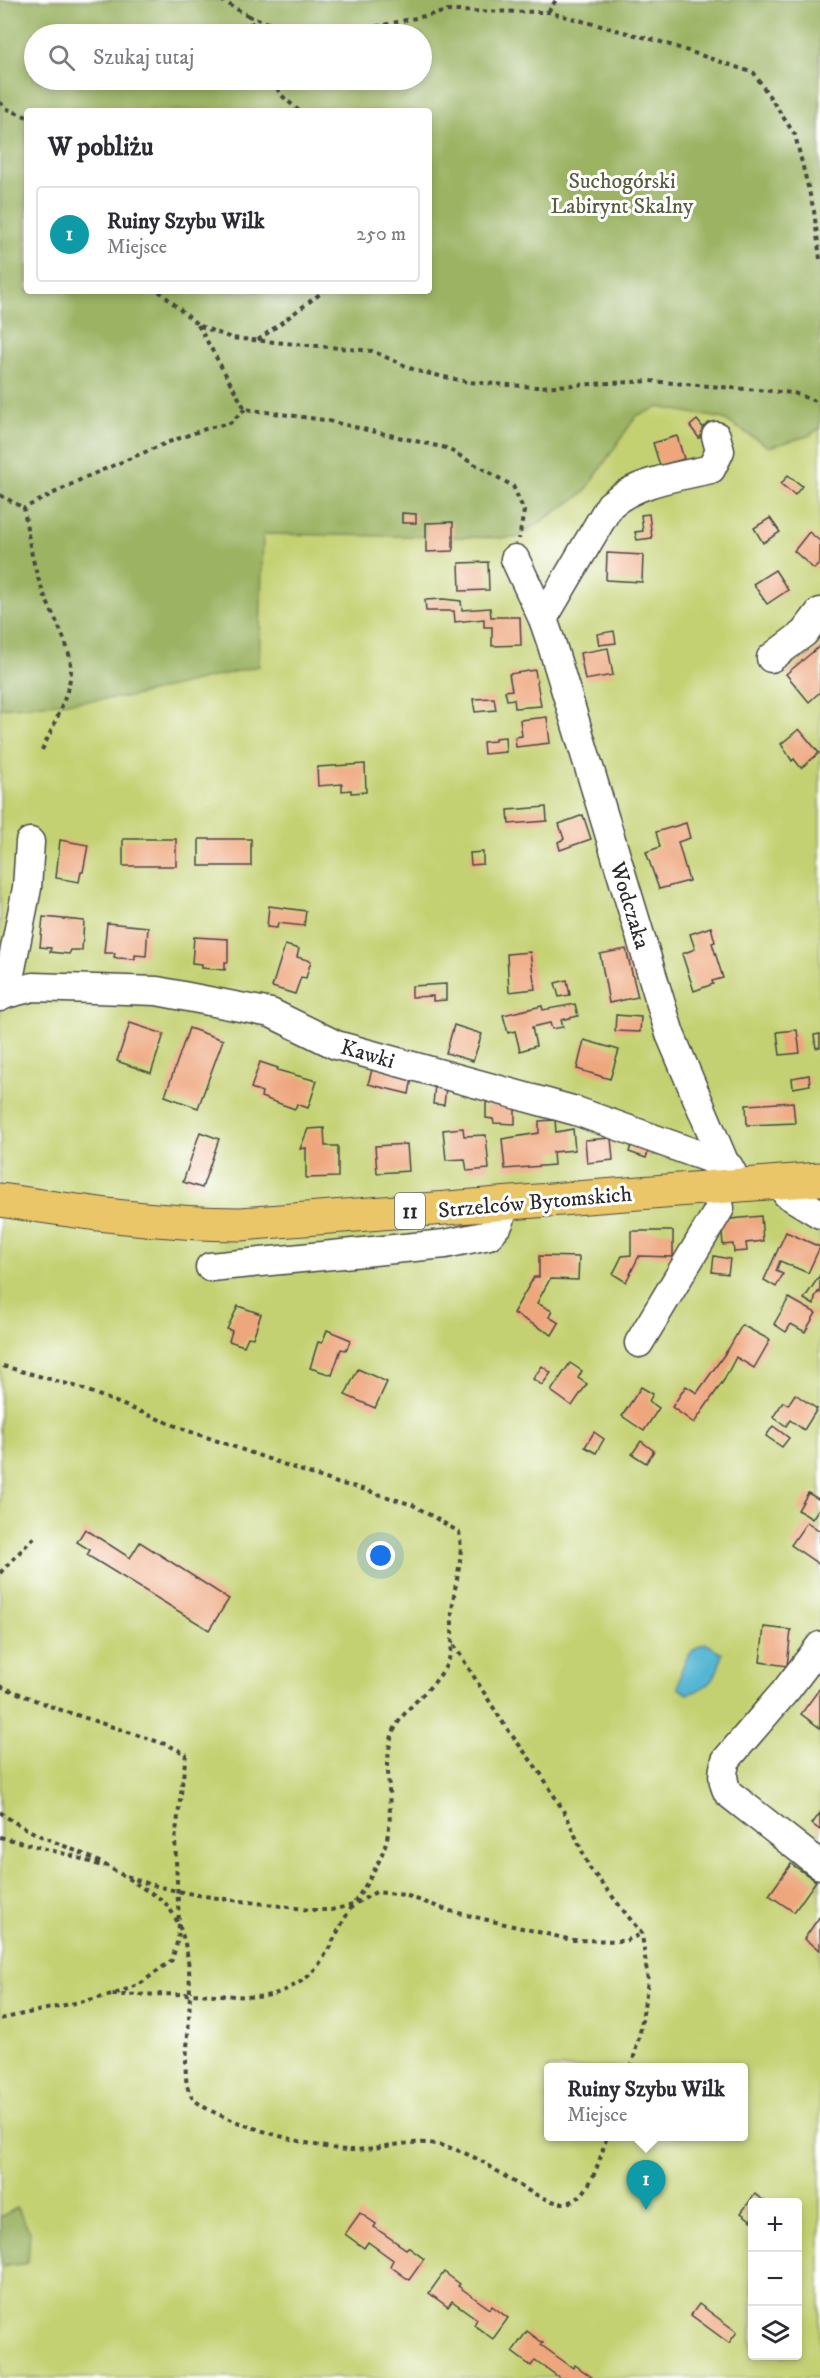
<!DOCTYPE html>
<html lang="pl">
<meta charset="utf-8">
<style>
:root{--surface:#fff;--page:#f7f7f7;--text:#2b2b33;--muted:#7c7c81;--line:#e1e1e2;--accent:#c8321e}
body{margin:0;font-family:"IM FELL DW Pica",serif;background:var(--page);color:var(--text)}
.controls{position:absolute;right:18px;bottom:18px;display:grid;overflow:hidden;border-radius:6px;box-shadow:0 3px 9px #0003}
.controls button{width:54px;height:54px;display:grid;place-items:center;padding:0;border:0;border-bottom:2px solid var(--line);background:var(--surface);color:var(--text);font:30px sans-serif}
.you{position:absolute;left:381px;top:1556px;width:21px;height:21px;margin:-15px;border:4px solid #fff;border-radius:50%;background:#1a73e8;box-shadow:0 0 0 9px #1a73e833}
.badge{display:grid;place-items:center;width:39px;height:39px;border-radius:50%;background:var(--accent);color:#fff;font-size:20px;font-weight:700}
.pin{position:absolute;translate:-50% -50px;filter:drop-shadow(0 2px 3px #0008)}
.pin::after{content:'';position:absolute;top:32px;width:21px;height:18px;background:inherit;clip-path:polygon(0 0,100% 0,50% 100%)}
.popup{position:absolute;left:544px;top:2063px;width:204px;height:78px;box-sizing:border-box;display:grid;place-content:center;border-radius:6px;background:var(--surface);filter:drop-shadow(0 2px 4px #0005);font-size:20px;white-space:nowrap;color:var(--muted)}
.popup b{font-size:22px;color:var(--text)}
.popup::after{content:'';position:absolute;left:50%;top:100%;margin-left:-12px;border:12px solid transparent;border-top-color:var(--surface)}
.list{margin:0;padding:0;list-style:none}
h2{display:flex;justify-content:space-between;align-items:center;height:78px;margin:0;padding:0 24px;font-size:26px}
h2 small{font-size:20px;font-weight:400;color:var(--muted)}
.list li{display:grid;grid-template-columns:39px 1fr auto;gap:18px;align-items:center;box-sizing:border-box;height:96px;margin:0 12px 12px;padding:0 12px;border:2px solid var(--line);border-radius:6px}
.list b{display:block;font-size:22px;white-space:nowrap}
.list p{margin:0;font-size:20px;white-space:nowrap;color:var(--muted)}
.list em{font-size:20px;font-style:normal;color:var(--muted)}
.icon{flex:none;width:33px;height:33px;fill:none;stroke:currentColor;stroke-width:2;stroke-linecap:round;stroke-linejoin:round}
.map{position:relative;flex:none;width:820px;height:2378px;overflow:hidden}
.search{position:absolute;background:var(--surface);box-shadow:0 3px 9px #0003;left:24px;top:24px;width:408px;height:66px;display:flex;align-items:center;gap:15px;box-sizing:border-box;padding:0 21px;border-radius:33px;color:var(--muted);font-size:22px}
.panel{position:absolute;background:var(--surface);box-shadow:0 3px 9px #0003;left:24px;top:108px;width:408px;height:186px;border-radius:6px}
.map>svg:first-child{display:block}
.green{fill:#c4d172;stroke:#787e4e;stroke-width:1.5;fill-rule:evenodd}
.forest{fill:#9bb364;stroke:#636f48;stroke-width:1.5;fill-rule:evenodd}
.water{fill:#54b6d3;stroke:#40707f;stroke-width:1.5}
.building{fill:#eea67d}
.lines{fill:none;stroke-linecap:round;stroke-linejoin:round}
.minor-casing{stroke:#494743;stroke-width:31}
.highway-casing{stroke:#494743;stroke-width:35}
.path{stroke:#494743;stroke-width:4;stroke-dasharray:4.5 4.5;stroke-linecap:butt}
.minor{stroke:#fff;stroke-width:28}
.highway{stroke:#eac669;stroke-width:33}
.labels{text-anchor:middle;stroke-width:6;stroke-linejoin:round;paint-order:stroke}
.shield{fill:#fff;stroke:#6b6b6b;stroke-width:1.5}
.shield-label{font-size:21px;font-weight:bold;fill:#2b2b2b}
.park-label{font-size:22px;fill:#595d40;stroke:#fff}
.street-label{font-size:22px;fill:#2b2b2b;stroke:#fff}
</style>
<div class="map">
<svg width="820" height="2378" viewBox="0 0 820 2378">
<rect width="100%" height="100%" fill="#fff"/>
<filter id="ink" filterUnits="userSpaceOnUse"><feTurbulence type="fractalNoise" baseFrequency=".0167" numOctaves="2"/><feDisplacementMap in="SourceGraphic" scale="12" xChannelSelector="R" yChannelSelector="G"/><feConvolveMatrix kernelMatrix="1 2 1 2 8 2 1 2 1" color-interpolation-filters="sRGB"/></filter>
<filter id="wash" filterUnits="userSpaceOnUse"><feTurbulence type="fractalNoise" baseFrequency=".008" numOctaves="4" result="noise"/><feDisplacementMap in="SourceGraphic" scale="24" xChannelSelector="R" yChannelSelector="G"/><feGaussianBlur stdDeviation="1.35" result="paint"/><feColorMatrix in="noise" values="0 0 0 0 0 0 0 0 0 0 0 0 0 0 0 0 0 1.4 0 .05"/><feComposite in="paint" operator="in"/></filter>
<g filter="url(#wash)">
<rect width="100%" height="100%" fill="#f0e4c8"/>
<path class="green" d="M0,0H820V2378H0ZM34,34H422V80H34ZM27,111H429V291H27ZM548,2068H744V2136H548ZM752,2202H798V2356H752Z"/>
<g class="forest">
<path d="M0,0H820V428L808,436L769,447L724,419L659,407L636,416L584,493L516,538L263,534L259,666L129,697L0,708ZM34,34H422V80H34ZM27,111H429V291H27Z"/>
<path d="M17,2208L30,2232L28,2263L0,2267V2217Z"/>
</g>
<path class="water" d="M705,1643L722,1653C718,1676 711,1687 688,1694L678,1688C681,1668 685,1651 705,1643Z"/>
<g id="blocks">
<g class="building">
<path d="M697,420L706,431L699,438L690,426Z"/>
<path d="M677,436L684,459L660,466L653,443Z"/>
<path d="M788,475L802,486L795,495L781,484Z"/>
<path d="M402,513L416,514V523H402Z"/>
<path d="M649,514L652,538L637,540L635,532L643,531L641,515Z"/>
<path d="M770,518L780,532L763,543L754,528Z"/>
<path d="M453,522V551L426,552V523Z"/>
<path d="M809,532L820,541V563L814,569L794,551Z"/>
<path d="M607,553L643,555L642,582L606,580Z"/>
<path d="M488,562L489,590L460,591L459,563Z"/>
<path d="M775,570L788,590L767,604L753,584Z"/>
<path d="M443,599L461,601L462,610L490,608L491,617H520L521,645L492,646V627H484V619L455,622L454,611H426L425,600Z"/>
<path d="M614,631L616,643L599,645L597,634Z"/>
<path d="M820,646V692L809,702L786,674Z"/>
<path d="M608,648L613,675L585,680L580,653Z"/>
<path d="M535,670L541,706L515,708L514,699L507,700L505,691L512,690L509,674Z"/>
<path d="M494,698L496,710L475,712L473,699Z"/>
<path d="M547,717L550,743L516,747L515,737L522,736L520,720Z"/>
<path d="M799,729L819,753L801,768L794,759L792,761L781,744Z"/>
<path d="M505,737L506,752L484,754L483,742L495,741V738Z"/>
<path d="M365,764L366,792L351,793V790L342,791V784L318,786L317,767Z"/>
<path d="M546,807L547,821L509,824L508,810Z"/>
<path d="M583,815L591,839L560,850L558,842L564,839L559,824Z"/>
<path d="M686,823L690,838L678,842L689,881L659,889L646,852L660,847L656,832Z"/>
<rect x="123" y="839" width="53" height="27"/>
<rect x="199" y="839" width="52" height="27"/>
<path d="M60,840L88,845L83,872H81L79,882L56,878Z"/>
<path d="M483,852V864L471,865L470,853Z"/>
<path d="M269,906L306,911L304,926L278,923L277,928L267,927Z"/>
<path d="M43,917L84,921L82,950H71L69,954L50,952L51,948L40,947Z"/>
<path d="M107,923L148,927L146,956L135,955V959L117,958L114,957L115,953H104Z"/>
<path d="M711,927L715,942L712,943L723,978L712,981L713,984L694,991L682,954L695,949L690,934Z"/>
<path d="M194,937L228,939V962H225V970L202,968V964L192,963Z"/>
<path d="M285,945L299,949L297,957L311,961L306,978L301,977L295,994L272,987Z"/>
<path d="M626,949L638,997L609,1003L600,954Z"/>
<path d="M530,952L535,989L509,992L507,954Z"/>
<path d="M567,980L570,995L559,997L555,983Z"/>
<path d="M446,984V1000L433,1001V996L412,997V986Z"/>
<path d="M575,1004L578,1016L561,1020L563,1027L552,1029L550,1023L532,1027L536,1046L520,1051L515,1031L508,1033L503,1015L542,1006L543,1010Z"/>
<path d="M616,1015L641,1017L640,1032L615,1031Z"/>
<path d="M130,1023L164,1034L151,1073L117,1061Z"/>
<path d="M454,1025L482,1034L473,1061L446,1053Z"/>
<path d="M189,1028L223,1040L198,1108L165,1096Z"/>
<path d="M797,1030L800,1053L780,1055L777,1032Z"/>
<path d="M820,1034V1047L816,1048L814,1035Z"/>
<path d="M584,1040L619,1050L610,1079L577,1069Z"/>
<path d="M260,1062L278,1068L277,1070L317,1081L308,1108L297,1104L295,1109L261,1097L262,1092L251,1088Z"/>
<path d="M373,1066L413,1073L409,1094L368,1084Z"/>
<path d="M809,1075L810,1085L793,1088L792,1078Z"/>
<path d="M435,1085L446,1087L444,1105L433,1104Z"/>
<path d="M493,1101L515,1104V1124L494,1123L493,1119L486,1118V1103Z"/>
<path d="M793,1102L795,1123L747,1125L746,1105Z"/>
<path d="M555,1120L556,1132L573,1129L575,1150L553,1152L554,1165L505,1169L502,1139L539,1133V1121Z"/>
<path d="M324,1128L325,1146H338V1177L306,1178V1148L300,1149L308,1129Z"/>
<path d="M463,1128L464,1136L486,1135L489,1169L467,1171L465,1159L446,1160L443,1130Z"/>
<path d="M200,1132L219,1139L202,1188L183,1182Z"/>
<path d="M611,1138L613,1160L587,1163L585,1140Z"/>
<path d="M632,1143L649,1149L646,1158L629,1152Z"/>
<path d="M407,1144L409,1171L377,1173L375,1146Z"/>
<path d="M761,1216L763,1241L746,1243L747,1251L734,1252L733,1244L723,1245L721,1220Z"/>
<path d="M631,1231H673V1257L639,1256L626,1282L613,1274L622,1256L631,1255Z"/>
<path d="M786,1232L820,1247L808,1273L780,1261L776,1271L783,1274L776,1287L764,1280Z"/>
<path d="M539,1256L579,1257L578,1280L550,1279L537,1303L552,1311L549,1317L559,1323L552,1335L513,1313L534,1277H539Z"/>
<path d="M714,1256L730,1259L728,1274L712,1272Z"/>
<path d="M820,1275V1293L818,1292L815,1297L814,1305L804,1299Z"/>
<path d="M789,1298L816,1313L805,1332L791,1324L786,1332L774,1324Z"/>
<path d="M238,1306L261,1314L253,1338L248,1337L244,1346L229,1341L232,1331L227,1329Z"/>
<path d="M742,1325L770,1340L754,1368L736,1357L724,1380L694,1423L672,1407L686,1386L697,1393L729,1348Z"/>
<path d="M327,1330L351,1340L346,1350L341,1349L332,1375L310,1368L318,1342L322,1343Z"/>
<path d="M570,1363L582,1371L578,1378L587,1384L572,1406L551,1391Z"/>
<path d="M542,1366L551,1373L542,1385L533,1379Z"/>
<path d="M358,1369L387,1382L375,1408L345,1395Z"/>
<path d="M641,1387L653,1394L649,1401L659,1408L644,1431L622,1416Z"/>
<path d="M795,1394L817,1409L804,1430L790,1420L786,1426L773,1417L783,1402L788,1405Z"/>
<path d="M773,1426L789,1438L782,1447L766,1436Z"/>
<path d="M594,1432L604,1439L596,1453L585,1447Z"/>
<path d="M641,1441L654,1451L646,1463L632,1454Z"/>
<path d="M808,1493L820,1500V1507L812,1519L798,1510Z"/>
<path d="M807,1522L820,1531V1565L791,1545Z"/>
<path d="M85,1529L130,1558L140,1542L229,1599L209,1630L87,1555L90,1550L77,1542Z"/>
<path d="M764,1627L791,1630L787,1666L760,1662Z"/>
<path d="M820,1688V1728L801,1714Z"/>
<path d="M820,1813V1830L812,1824Z"/>
<path d="M791,1864L816,1881L794,1912L769,1895Z"/>
<path d="M820,1916V1950L804,1939Z"/>
<path d="M755,2194L766,2202H752V2221L741,2213Z"/>
<path d="M360,2213L376,2224L374,2227L406,2249L408,2247L424,2259L409,2280L390,2266L393,2260L368,2242L364,2248L345,2234Z"/>
<path d="M444,2272L460,2284L458,2286L490,2309L492,2306L508,2318L493,2339L474,2325L477,2319L452,2301L448,2307L429,2293Z"/>
<path d="M699,2304L737,2332L729,2343L691,2315Z"/>
<path d="M527,2331L543,2343L541,2345L573,2368L575,2365L593,2378H560L535,2360L531,2366L512,2352Z"/>
</g>
</g>
</g>
<g filter="url(#ink)">
<use href="#blocks" fill-opacity="0" stroke="#494743" stroke-width="1.5"/>
<g class="lines">
<g class="minor-casing">
<g id="minor">
<path d="M716,436L720,451L711,469C676,477 638,481 610,505L543,619L551,642L670,1034L725,1164L729,1167L738,1184"/>
<path d="M515,559L543,619"/>
<path d="M771,658L804,633L820,612"/>
<path d="M6,994L27,888L30,842"/>
<path d="M0,997L6,994L33,987L157,991L271,1013L336,1045L576,1111L725,1164"/>
<path d="M783,1182L787,1194L820,1214"/>
<path d="M210,1267L445,1244L489,1235L499,1223L506,1203"/>
<path d="M639,1343L720,1208L714,1186"/>
<path d="M820,1646L787,1689L726,1760C722,1773 722,1781 728,1793L820,1865"/>
</g>
</g>
<g class="highway-casing">
<path id="highway" d="M0,1200C80,1212 159,1224 241,1224L820,1179"/>
</g>
<g class="path">
<path d="M221,0L249,16"/>
<path d="M548,12L556,0"/>
<path d="M256,34L249,16L294,32L320,34"/>
<path d="M341,34L448,11L548,12L658,41L754,73L795,135L814,211L820,259"/>
<path d="M274,80L280,94L299,111"/>
<path d="M0,102L5,108L27,117"/>
<path d="M159,291L198,325L231,338L372,351L417,371L468,382L536,387L650,381L794,393L820,403"/>
<path d="M198,325L245,409L324,420L446,448L513,486L524,511L519,539"/>
<path d="M258,340L324,291"/>
<path d="M0,495L24,508"/>
<path d="M42,750C52,729 72,690 71,667C70,643 50,612 42,589C32,563 28,536 24,508L86,477L169,442L208,428L230,423L245,409"/>
<path d="M3,1366L78,1387L186,1430L337,1483L356,1487L413,1505L459,1532C464,1559 456,1576 453,1603C449,1628 458,1646 444,1669C431,1691 407,1705 395,1728C381,1759 393,1795 389,1827C385,1860 365,1885 348,1913C335,1934 326,1961 307,1977C297,1985 283,1992 270,1995C252,1999 234,1995 216,1995C181,1993 146,1995 112,1995"/>
<path d="M0,1573L37,1534"/>
<path d="M454,1645L505,1726L541,1774L567,1817L589,1867L642,1934L648,1981L640,2033L631,2068"/>
<path d="M0,1686L55,1708L168,1745L186,1754L175,1840L179,1923L178,1939L172,1960L140,1984L112,1995L0,2019"/>
<path d="M0,1812C24,1831 53,1841 81,1853C101,1862 121,1874 140,1886C148,1892 160,1897 166,1904C197,1941 190,2003 187,2048C186,2063 183,2084 192,2097C207,2119 321,2150 349,2150C380,2150 413,2137 444,2146C456,2149 470,2155 481,2161C502,2173 547,2209 570,2202C591,2196 601,2155 607,2136"/>
<path d="M0,1837L73,1856L104,1867"/>
<path d="M127,1876C184,1899 249,1900 309,1910H331L353,1905L376,1892L405,1895L450,1911L572,1940L625,1941L642,1934"/>
</g>
<use href="#minor" class="minor"/>
<use href="#highway" class="highway"/>
</g>
</g>
<g class="labels">
<rect class="shield" x="395" y="1193" width="30" height="36" rx="4.5"/>
<g class="shield-label">
<text x="410" y="1218">11</text>
</g>
<g class="park-label">
<text x="622" y="188">Suchogórski<tspan x="622" dy="25">Labirynt Skalny</tspan></text>
</g>
<g class="street-label">
<text transform="translate(631 905) rotate(73)" y="8">Wodczaka</text>
<text transform="translate(368 1053) rotate(16)" y="8">Kawki</text>
<text transform="translate(535 1201) rotate(-5)" y="8">Strzelców Bytomskich</text>
</g>
</g>
</svg>
<div class="controls">
<button>+</button>
<button>−</button>
<button><svg class="icon" aria-label="layers" viewBox="0 0 24 24"><path d="M12 4l9 5-9 5-9-5zM3 14l9 5 9-5"/></svg></button>
</div>
<div class="you"></div>
<div class="pin badge" style="left:646px;top:2210px;background:#0f9aa8">1</div>
<div class="popup"><b>Ruiny Szybu Wilk</b>Miejsce</div>
<div class="search"><svg class="icon" aria-label="search" viewBox="0 0 24 24"><circle cx="10" cy="10" r="6"/><path d="M15 15l6 6"/></svg>Szukaj tutaj</div>
<section class="panel">
<h2>W pobliżu<small></small></h2>
<ul class="list">
<li><span class="badge" style="background:#0f9aa8">1</span><div><b>Ruiny Szybu Wilk</b><p>Miejsce</p></div><em>250 m</em></li>
</ul>
</section>
</div>
